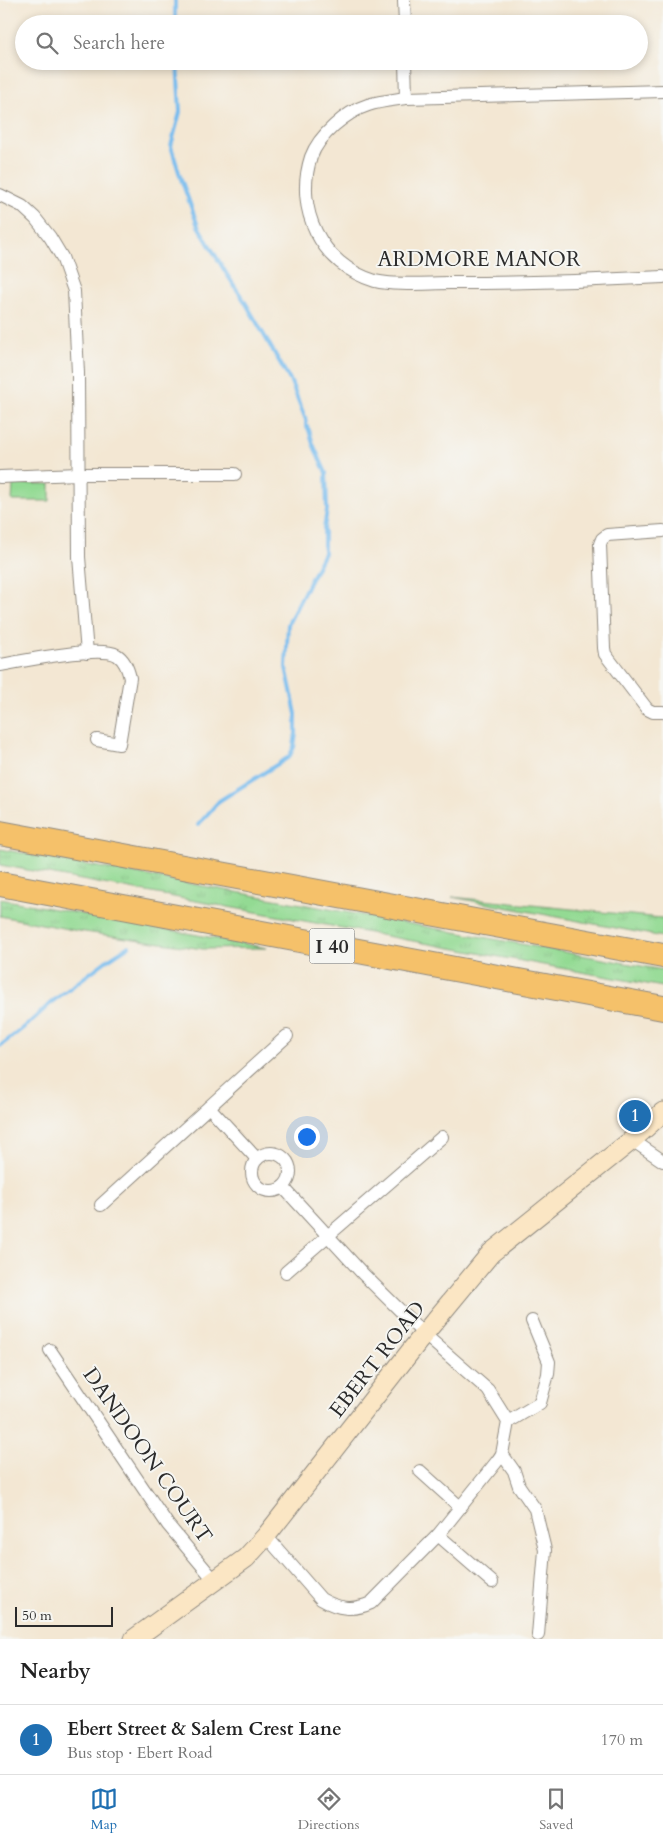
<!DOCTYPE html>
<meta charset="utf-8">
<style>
:root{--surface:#fff;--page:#f2f2f2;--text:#222;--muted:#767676;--line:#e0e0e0;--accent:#1f6fb2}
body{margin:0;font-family:Cardo,serif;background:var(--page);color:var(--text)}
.scale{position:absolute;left:15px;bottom:12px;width:98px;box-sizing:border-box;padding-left:5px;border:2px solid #2b2b2b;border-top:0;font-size:14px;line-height:18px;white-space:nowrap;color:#2b2b2b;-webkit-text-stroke:4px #f6f6f2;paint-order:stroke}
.you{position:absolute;left:306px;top:1136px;width:18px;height:18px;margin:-12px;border:4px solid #fff;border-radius:50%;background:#1a73e8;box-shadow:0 0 0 8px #1a73e833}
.badge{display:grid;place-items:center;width:32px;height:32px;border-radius:50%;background:var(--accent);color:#fff;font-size:16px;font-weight:700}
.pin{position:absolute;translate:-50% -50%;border:2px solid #fff;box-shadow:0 1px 5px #0006}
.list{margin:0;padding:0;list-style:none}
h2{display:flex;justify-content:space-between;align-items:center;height:65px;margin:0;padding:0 20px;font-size:21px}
h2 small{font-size:16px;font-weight:400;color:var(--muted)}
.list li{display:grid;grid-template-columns:32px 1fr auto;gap:15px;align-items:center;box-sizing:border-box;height:70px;padding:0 20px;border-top:1px solid var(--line)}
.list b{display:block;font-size:19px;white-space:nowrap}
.list p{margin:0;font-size:16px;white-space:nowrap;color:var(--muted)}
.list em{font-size:16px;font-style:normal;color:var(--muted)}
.icon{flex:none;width:28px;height:28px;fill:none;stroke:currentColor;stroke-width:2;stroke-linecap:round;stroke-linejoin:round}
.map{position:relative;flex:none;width:663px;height:1639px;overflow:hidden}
.search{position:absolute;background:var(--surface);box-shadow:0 2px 8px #0003;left:15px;right:15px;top:15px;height:55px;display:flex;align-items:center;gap:12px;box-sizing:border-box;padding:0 18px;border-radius:28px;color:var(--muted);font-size:19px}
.sheet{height:135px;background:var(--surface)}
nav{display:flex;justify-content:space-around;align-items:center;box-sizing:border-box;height:70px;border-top:1px solid var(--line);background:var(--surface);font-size:14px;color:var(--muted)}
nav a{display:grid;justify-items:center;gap:2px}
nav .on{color:var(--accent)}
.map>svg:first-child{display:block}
.grass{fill:url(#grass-tufts);stroke:#5f825f}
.garden{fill:#93da93;stroke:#5f825f}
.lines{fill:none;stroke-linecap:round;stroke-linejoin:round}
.stream{stroke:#77bcee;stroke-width:4}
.street-casing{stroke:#8f897f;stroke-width:14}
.secondary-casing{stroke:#8f897f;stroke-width:21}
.highway-casing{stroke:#8f897f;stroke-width:26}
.street{stroke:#fff;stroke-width:12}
.secondary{stroke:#fbe6c4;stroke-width:19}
.highway{stroke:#f5c16b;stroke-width:24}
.labels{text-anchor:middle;stroke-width:4;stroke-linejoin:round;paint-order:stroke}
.shield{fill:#f6f6f2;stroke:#686867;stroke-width:1}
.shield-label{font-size:20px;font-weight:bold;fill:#2b2b2b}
.street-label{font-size:21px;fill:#2b2b2b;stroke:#f6f6f2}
</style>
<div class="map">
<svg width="663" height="1639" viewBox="0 0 663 1639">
<defs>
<pattern id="grass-tufts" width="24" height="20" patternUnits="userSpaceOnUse" patternTransform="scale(1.25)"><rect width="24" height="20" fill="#93da93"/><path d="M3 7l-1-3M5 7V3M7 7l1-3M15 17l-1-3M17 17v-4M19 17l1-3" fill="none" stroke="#7fbb7f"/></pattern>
</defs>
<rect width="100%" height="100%" fill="#f6f6f2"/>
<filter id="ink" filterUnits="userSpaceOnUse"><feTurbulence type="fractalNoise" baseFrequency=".02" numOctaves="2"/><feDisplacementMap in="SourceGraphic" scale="10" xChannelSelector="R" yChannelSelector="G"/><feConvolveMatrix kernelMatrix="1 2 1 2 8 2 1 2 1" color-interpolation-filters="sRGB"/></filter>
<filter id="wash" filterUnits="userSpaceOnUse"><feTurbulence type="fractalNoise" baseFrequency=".0096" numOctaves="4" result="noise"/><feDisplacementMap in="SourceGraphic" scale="20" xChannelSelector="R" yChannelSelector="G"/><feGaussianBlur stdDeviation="1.12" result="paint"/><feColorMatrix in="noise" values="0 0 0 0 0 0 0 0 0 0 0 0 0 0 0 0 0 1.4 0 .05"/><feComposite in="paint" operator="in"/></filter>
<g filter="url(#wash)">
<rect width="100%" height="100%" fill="#f3e7d3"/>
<g class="grass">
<path d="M0,849L663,970V987L0,865Z"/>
<path d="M452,897L661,918H663V937Z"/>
<path d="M0,899L241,943L267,948L203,949L78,931L0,916Z"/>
</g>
<path class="garden" d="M13,484H50V501H12Z"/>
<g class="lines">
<g class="stream">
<path d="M175,0V24"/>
<path d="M177,61L180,112L171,146L181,179L198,226L226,273L245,302L291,382L306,420V425L309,430L313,444L326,473L327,510L324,529V553L288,624L286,667L296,714V733L294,747L289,757L219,801L198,825"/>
<path d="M0,1046L27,1025L53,1001L106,961L129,946"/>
</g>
</g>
</g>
<g filter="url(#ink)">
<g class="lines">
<g class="street-casing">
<g id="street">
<path d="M404,0L405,24"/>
<path d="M405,61L406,98"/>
<path d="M663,91L406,98C393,100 380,101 368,105C346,112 319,135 311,157C294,209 321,265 375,281C394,286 429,283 450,283C521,283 592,281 663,277"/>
<path d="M0,195L22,206L35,218L50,237L62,257L74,291L78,373L79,557L87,653"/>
<path d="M0,477L79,474H235"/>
<path d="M663,531L607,535L602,539L600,544L604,648L605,654L647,709L653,712H663"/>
<path d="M0,665C23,661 99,645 117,655C125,660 128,669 130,678L119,744L97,740"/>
<path d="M209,1107L257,1159"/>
<path d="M632,1140L663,1161"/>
<circle cx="271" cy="1172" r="19"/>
<path d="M101,1205L287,1036"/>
<path d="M286,1272L442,1137"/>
<path d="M50,1350L168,1525L215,1581"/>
<path d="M508,1422L540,1403L548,1374L549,1362L532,1321"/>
<path d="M502,1454L514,1471L519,1486L535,1509L545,1550L538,1635"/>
<path d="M420,1471L460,1507"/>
<path d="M438,1535L492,1582"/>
<path d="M266,1536L321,1599C338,1609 353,1611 371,1603L438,1535L498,1460L502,1454L508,1422L488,1390L424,1334L363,1274L283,1187"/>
</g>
</g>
<g class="secondary-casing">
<path id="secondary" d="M134,1639L246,1558L266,1536L424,1334L491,1253L632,1140L663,1112"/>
</g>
<g class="highway-casing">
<g id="highway">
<path d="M0,833L663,956"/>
<path d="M0,884L663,1008"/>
</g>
</g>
<use href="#street" class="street"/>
<use href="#secondary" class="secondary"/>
<use href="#highway" class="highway"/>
</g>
</g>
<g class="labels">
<rect class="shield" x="309.5" y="928.5" width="45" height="35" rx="4"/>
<g class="shield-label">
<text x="332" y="953">I 40</text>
</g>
<g class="street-label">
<text x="479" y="266">ARDMORE MANOR</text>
<text transform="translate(377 1359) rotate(-52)" y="7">EBERT ROAD</text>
<text transform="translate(148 1455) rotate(55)" y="7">DANDOON COURT</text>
</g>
</g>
</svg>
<div class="scale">50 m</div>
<div class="you"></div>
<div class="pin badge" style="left:635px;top:1116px">1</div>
<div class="search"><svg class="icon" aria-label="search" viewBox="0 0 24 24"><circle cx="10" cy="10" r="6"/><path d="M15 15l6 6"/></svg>Search here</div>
</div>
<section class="sheet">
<h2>Nearby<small></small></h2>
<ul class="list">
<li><span class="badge">1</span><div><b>Ebert Street &amp; Salem Crest Lane</b><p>Bus stop · Ebert Road</p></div><em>170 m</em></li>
</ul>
</section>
<nav>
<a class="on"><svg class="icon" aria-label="map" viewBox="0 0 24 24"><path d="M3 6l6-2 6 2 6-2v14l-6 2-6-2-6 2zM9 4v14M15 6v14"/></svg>Map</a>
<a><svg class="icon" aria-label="directions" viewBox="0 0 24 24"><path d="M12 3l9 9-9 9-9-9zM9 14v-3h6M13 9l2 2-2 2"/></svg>Directions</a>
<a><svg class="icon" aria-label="saved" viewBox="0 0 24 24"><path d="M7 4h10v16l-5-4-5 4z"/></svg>Saved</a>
</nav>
